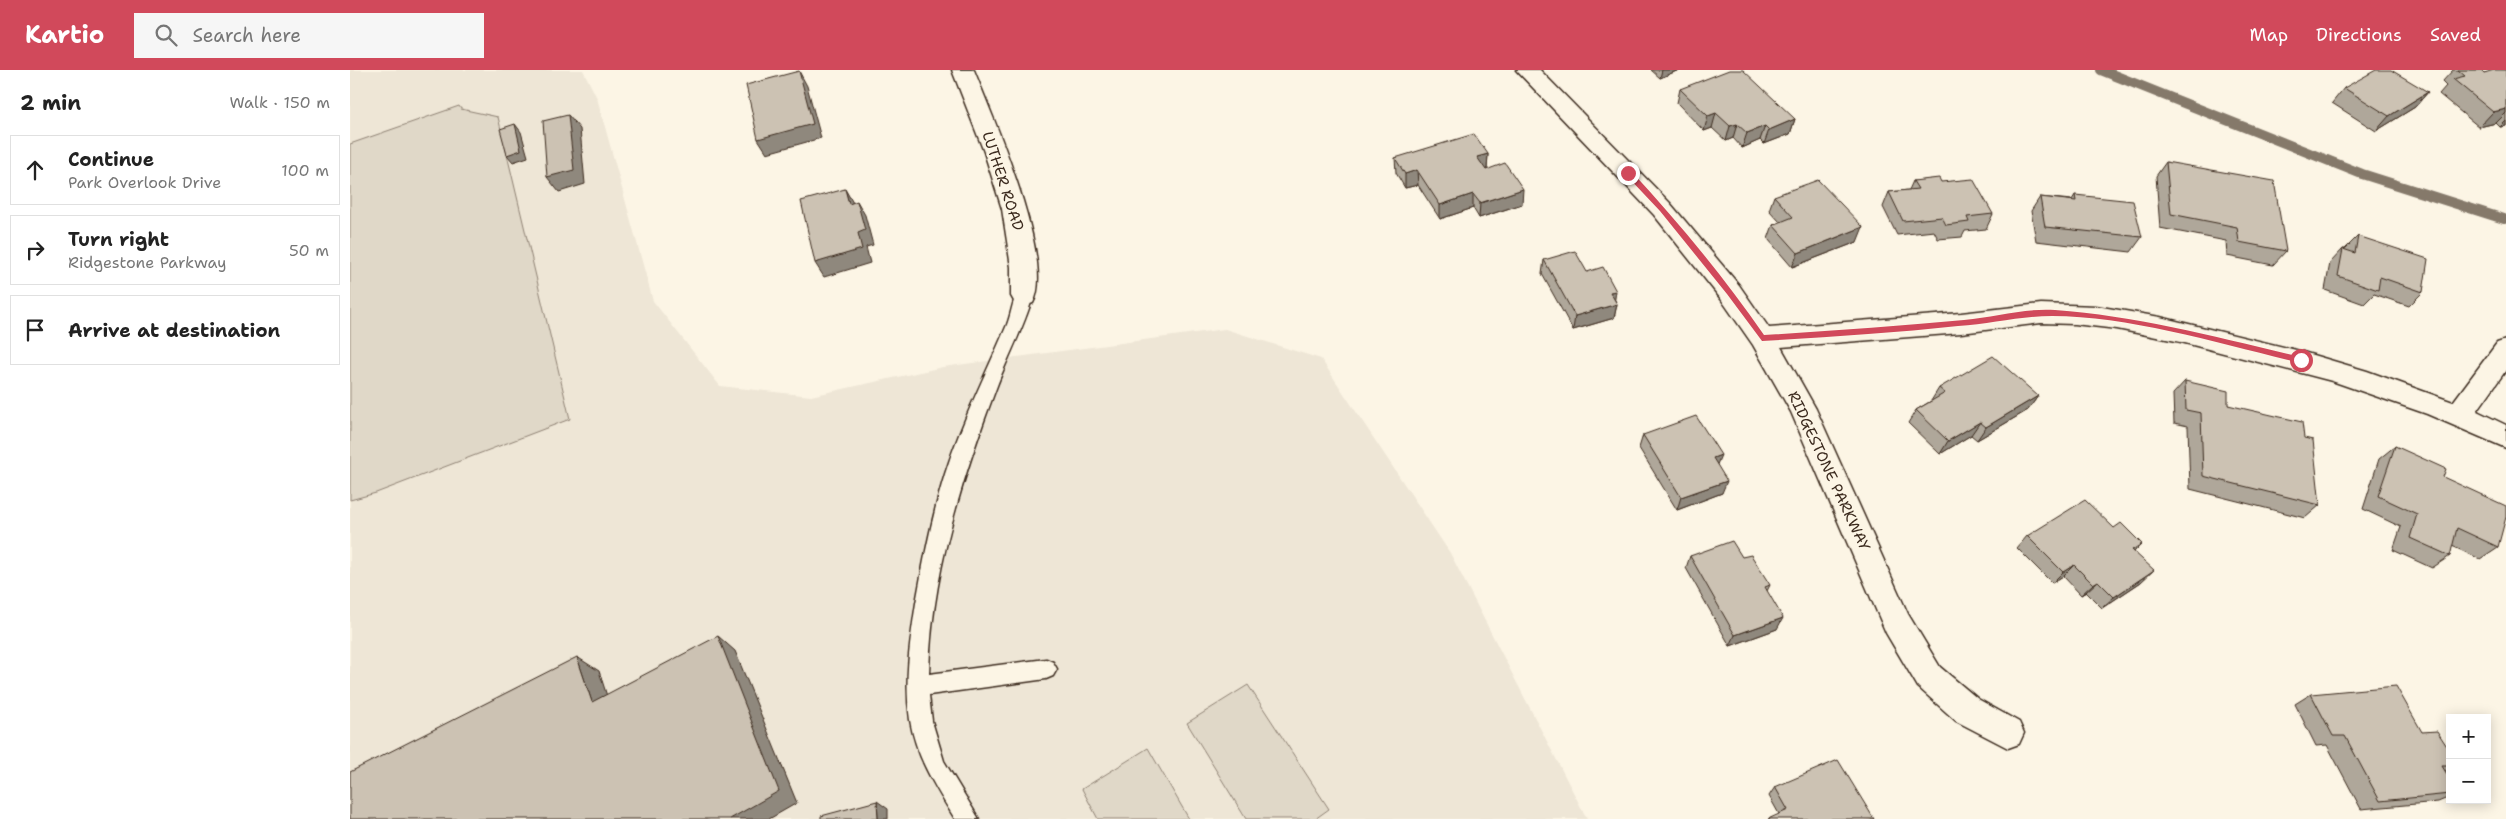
<!DOCTYPE html>
<meta charset="utf-8">
<style>
:root{--surface:#fff;--page:#f6f6f6;--text:#222;--muted:#767676;--line:#e0e0e0;--accent:#d1495b}
body{margin:0;font-family:"Shantell Sans",sans-serif;background:var(--page);color:var(--text)}
.controls{position:absolute;right:15px;bottom:15px;display:grid;overflow:hidden;border-radius:0px;box-shadow:0 2px 12px #0003}
.controls button{width:45px;height:45px;display:grid;place-items:center;padding:0;border:0;border-bottom:1px solid var(--line);background:var(--surface);color:var(--text);font:25px sans-serif}
.stop{position:absolute;width:15px;height:15px;margin:-11px;border:4px solid #d1495b;border-radius:50%;background:#fff}
.stop.end{background:#d1495b;border-color:#fff;box-shadow:0 1px 5px #0008}
.list{margin:0;padding:0;list-style:none}
h2{display:flex;justify-content:space-between;align-items:center;height:65px;margin:0;padding:0 20px;font-size:21px}
h2 small{font-size:16px;font-weight:400;color:var(--muted)}
.list li{display:grid;grid-template-columns:32px 1fr auto;gap:15px;align-items:center;box-sizing:border-box;height:70px;margin:0 10px 10px;padding:0 10px;border:1px solid var(--line);border-radius:0px}
.list b{display:block;font-size:19px;white-space:nowrap}
.list p{margin:0;font-size:16px;white-space:nowrap;color:var(--muted)}
.list em{font-size:16px;font-style:normal;color:var(--muted)}
.icon{flex:none;width:28px;height:28px;fill:none;stroke:currentColor;stroke-width:2;stroke-linecap:round;stroke-linejoin:round}
.map{position:relative;flex:none;width:2156px;height:749px;overflow:hidden}
header{display:flex;align-items:center;gap:30px;box-sizing:border-box;height:70px;padding:0 25px;background:var(--accent);color:#fff}
header strong{font-size:24px}
nav{display:flex;gap:28px;margin-inline-start:auto;font-size:18px}
.search{width:350px;height:45px;background:var(--page);display:flex;align-items:center;gap:12px;box-sizing:border-box;padding:0 18px;border-radius:0px;color:var(--muted);font-size:19px}
main{display:flex}
aside{flex:1;background:var(--surface)}
.map>svg:first-child{display:block}
.built{fill:#eee6d6}
.green{fill:#e0d8c8;stroke:#8e8173}
.lines{fill:none;stroke-linecap:round;stroke-linejoin:round}
.stream{stroke:#85796b;stroke-width:10}
.lane-casing{stroke:#3b2a1e;stroke-width:3}
.street-casing{stroke:#3b2a1e;stroke-width:3}
.lane{fill:#fcf5e5;fill-rule:evenodd}
.street{fill:#fcf5e5;fill-rule:evenodd}
.wall{fill:#afa79a;stroke:#3b2a1e}
.shaded-wall{fill:#8f887d;stroke:#3b2a1e}
.building{fill:#ccc2b3;stroke:#3b2a1e}
.route{fill:#d1495b}
.labels{text-anchor:middle;stroke-width:5;stroke-linejoin:round;paint-order:stroke}
.street-label{font-size:15px;fill:#3b2a1e;stroke:#fcf5e5}
</style>
<header>
<strong>Kartio</strong>
<div class="search"><svg class="icon" aria-label="search" viewBox="0 0 24 24"><circle cx="10" cy="10" r="6"/><path d="M15 15l6 6"/></svg>Search here</div>
<nav><a>Map</a><a>Directions</a><a>Saved</a></nav>
</header>
<main>
<aside>
<h2>2 min<small>Walk · 150 m</small></h2>
<ul class="list">
<li><svg class="icon" aria-label="ahead" viewBox="0 0 24 24"><path d="M12 20V5M6 11l6-6 6 6"/></svg><div><b>Continue</b><p>Park Overlook Drive</p></div><em>100 m</em></li>
<li><svg class="icon" aria-label="right" viewBox="0 0 24 24"><path d="M7 20v-9h11M14 6l5 5-5 5"/></svg><div><b>Turn right</b><p>Ridgestone Parkway</p></div><em>50 m</em></li>
<li><svg class="icon" aria-label="arrive" viewBox="0 0 24 24"><path d="M6 21V4h12l-3 4 3 4H6"/></svg><div><b>Arrive at destination</b></div></li>
</ul>
</aside>
<div class="map">
<svg width="2156" height="749" viewBox="0 0 2156 749">
<rect width="100%" height="100%" fill="#fcf5e5"/>
<filter id="ink" filterUnits="userSpaceOnUse"><feTurbulence type="fractalNoise" baseFrequency=".02" numOctaves="2"/><feDisplacementMap in="SourceGraphic" scale="10" xChannelSelector="R" yChannelSelector="G"/><feConvolveMatrix kernelMatrix="1 2 1 2 8 2 1 2 1" color-interpolation-filters="sRGB"/></filter>
<g filter="url(#ink)">
<path class="built" d="M0,0H233L247,28L303,231L370,316L461,326L593,297L875,259L971,289L1100,483L1237,749H0Z"/>
<g class="green">
<path d="M109,36L111,39L148,47L220,349L26,423L0,430V74Z"/>
<path d="M898,615L979,739L965,749H896L837,653Z"/>
<path d="M798,678L839,749H748L732,719Z"/>
</g>
<g class="lines">
<path class="stream" d="M1751,0L2012,104L2154,149"/>
<g class="lane-casing">
<path id="lane" d="M674,219L680,221L683,226C673,260 657,288 645,321C611,412 581,507 579,604L696,589L703,592L707,599L703,606L696,609L579,625L582,651L594,691L629,749H605C586,718 566,687 560,650C554,610 560,572 566,533C574,489 582,446 595,404C611,353 635,306 656,257C661,246 662,232 668,221Z"/>
</g>
<g class="street-casing">
<g id="street">
<path d="M602,0H624C642,45 706,191 683,233L674,236L665,233L661,226V197L652,139L634,82Z"/>
<path d="M1166,0H1190L1320,133L1389,215L1419,258L1611,243L1691,234L1746,236L1810,247L1946,280L2017,301L2103,332L2147,273L2156,270V300L2127,341L2156,355V378L2077,344L1982,311L1831,272L1767,259L1724,254L1691,253L1611,263L1431,277L1466,339L1558,544L1590,597L1628,629L1669,652L1674,663L1669,674L1658,678L1606,651L1568,617L1536,563L1441,342L1403,275L1371,229L1304,145Z"/>
</g>
</g>
<use href="#lane" class="lane"/>
<use href="#street" class="street"/>
</g>
<g class="wall">
<path d="M1301,0H1329L1310,8Z"/>
<path d="M2103,0H2131L2134,3L2156,0V56L2150,57L2146,53L2129,57L2089,24L2096,16L2092,12Z"/>
<path d="M1994,18L2078,22L2065,37L2026,61L1982,33Z"/>
<path d="M1330,19L1445,49L1440,64L1414,74L1410,70L1392,78L1383,68L1376,71L1362,58L1354,61L1327,33Z"/>
<path d="M1138,84L1137,99L1172,134L1129,148L1123,138L1090,149L1068,115L1055,118L1046,103L1045,88Z"/>
<path d="M1816,92L1936,181L1923,195L1877,186L1876,171L1810,158L1806,106Z"/>
<path d="M1563,111L1591,112L1643,144L1636,159L1615,161L1612,167L1588,169L1584,161L1547,165L1533,137L1539,122L1559,120Z"/>
<path d="M1725,125L1792,167L1781,182L1686,171L1681,141L1690,127L1722,130Z"/>
<path d="M1424,126L1507,172L1442,197L1418,169L1423,155L1430,152L1419,140Z"/>
<path d="M2008,166L2073,222L2059,236L2024,224L2014,234L1975,220L1980,193L1993,179H1995Z"/>
<path d="M1194,190L1237,202L1265,230L1267,234L1264,248L1223,260L1192,204Z"/>
<path d="M1835,311L1878,335L1954,368L1970,435L1955,448L1840,419L1838,356L1824,353L1823,324Z"/>
<path d="M1589,318L1688,326L1678,340L1627,370L1621,365L1590,384L1558,353L1566,340L1581,331Z"/>
<path d="M1293,365L1367,395L1372,423L1327,440L1289,378Z"/>
<path d="M2045,376L2093,407L2148,477L2130,489L2102,476L2100,486L2082,498L2043,480L2051,457L2013,439L2029,389Z"/>
<path d="M1764,458L1792,474L1784,482L1791,512L1752,538L1736,522L1731,525L1713,506L1702,513L1667,478L1677,466Z"/>
<path d="M1340,486L1392,487L1420,515L1417,521L1427,559L1380,576L1336,498Z"/>
<path d="M1961,624L2072,662L2100,681V698L2095,701L2100,709V727L2088,732L2011,739L1977,675L1966,676L1945,634Z"/>
<path d="M1425,717L1524,749L1429,744L1419,726Z"/>
</g>
<g class="shaded-wall">
<path d="M1312,0H1329L1310,8Z"/>
<path d="M449,1L457,16L471,68L417,83L408,69Z"/>
<path d="M2078,22L2065,37L2026,61L2039,46Z"/>
<path d="M2156,39V43L2146,53L2129,57L2143,42Z"/>
<path d="M1366,43L1362,58L1354,61L1358,46Z"/>
<path d="M218,45L230,59L235,114L209,122L197,107Z"/>
<path d="M1445,49L1440,64L1414,74L1419,60Z"/>
<path d="M2156,51V56L2150,57Z"/>
<path d="M165,54L171,62L178,87L163,92L157,85Z"/>
<path d="M1387,54L1383,68L1376,71L1380,56Z"/>
<path d="M1415,56L1410,70L1392,78L1397,63Z"/>
<path d="M1138,84L1137,99L1127,102V87Z"/>
<path d="M1067,100L1068,115L1055,118V104Z"/>
<path d="M495,119L503,133L499,134Z"/>
<path d="M1173,119L1172,134L1129,148L1130,133Z"/>
<path d="M1123,124V138L1090,149V135Z"/>
<path d="M507,131L515,145L523,175L516,177L520,193L474,207L465,193L508,163Z"/>
<path d="M1513,157L1507,172L1442,197L1448,183Z"/>
<path d="M1266,221L1264,235L1260,222Z"/>
<path d="M1267,234L1264,248L1223,260L1225,246Z"/>
<path d="M1688,326L1678,340L1627,370L1636,357Z"/>
<path d="M1630,352L1621,365L1590,384L1598,371Z"/>
<path d="M1371,385L1366,397L1363,388Z"/>
<path d="M1377,411L1372,423L1327,440L1331,427Z"/>
<path d="M1792,474L1780,486L1782,480Z"/>
<path d="M1724,495L1713,506L1702,513L1713,502Z"/>
<path d="M1804,500L1791,512L1752,538L1764,527Z"/>
<path d="M1748,511L1736,522L1731,525L1743,514Z"/>
<path d="M1433,548L1427,559L1380,576L1385,565Z"/>
<path d="M368,566L385,581L447,733L419,749H380Z"/>
<path d="M227,587L249,601L263,645L242,632Z"/>
<path d="M527,731L538,739V749H528Z"/>
</g>
<g class="building">
<path d="M1379,0H1393L1445,49L1419,60L1415,56L1397,63L1387,54L1380,56L1366,43L1358,46L1330,19Z"/>
<path d="M2026,0H2041L2078,22L2039,46L1994,18Z"/>
<path d="M2108,0H2131L2134,3L2144,0H2156V39L2143,42L2103,9L2115,6Z"/>
<path d="M449,1L463,54L408,69L396,15Z"/>
<path d="M218,45L224,100L197,107L193,51Z"/>
<path d="M165,54L171,80L157,85L150,59Z"/>
<path d="M1124,64L1138,84L1127,87L1136,100L1155,93L1173,119L1130,133L1123,124L1090,135L1067,100L1055,104L1045,88Z"/>
<path d="M1816,92L1924,111L1936,181L1889,172L1887,157L1821,144Z"/>
<path d="M1589,108L1591,112L1623,109L1643,144L1617,147L1619,152L1596,155L1592,147L1553,151L1539,122L1568,119L1563,111Z"/>
<path d="M1468,110L1513,157L1448,183L1423,155L1443,147L1424,126Z"/>
<path d="M495,119L499,134L507,131L515,160L508,163L512,179L465,193L451,131Z"/>
<path d="M1725,125L1783,131L1792,167L1695,157L1690,127L1726,131Z"/>
<path d="M2008,166L2078,189L2073,222L2030,207L2028,220L1988,206L1993,179L2005,183Z"/>
<path d="M1225,181L1237,202L1253,197L1266,221L1260,222L1267,234L1225,246L1194,190Z"/>
<path d="M1643,286L1688,326L1636,357L1630,352L1598,371L1566,340L1595,323L1589,318Z"/>
<path d="M1835,311L1878,321V335L1952,352L1954,368L1963,370L1970,435L1853,406L1851,343L1836,340Z"/>
<path d="M1346,346L1371,385L1363,388L1377,411L1331,427L1293,365Z"/>
<path d="M2045,376L2096,399L2093,407L2156,436V447L2148,477L2107,458L2100,486L2060,468L2067,444L2028,426Z"/>
<path d="M1735,430L1764,458L1771,453L1792,474L1782,480L1804,500L1764,527L1748,511L1743,514L1724,495L1713,502L1677,466Z"/>
<path d="M1382,471L1392,487L1401,485L1420,515L1415,517L1433,548L1385,565L1340,486Z"/>
<path d="M368,566L429,721L380,749H0V702L227,587L242,632Z"/>
<path d="M2046,616L2072,662L2087,661L2100,681V696H2092L2100,709V724L2030,731L1995,666H1983L1961,624Z"/>
<path d="M1488,690L1524,749H1418L1438,740L1425,717Z"/>
<path d="M527,731L528,749H471V746Z"/>
</g>
</g>
<path class="route" d="M1276,101H1281C1329,153 1374,207 1414,265C1481,261 1548,256 1614,250C1645,247 1674,238 1705,240C1788,246 1870,268 1951,287L1955,290L1951,293C1874,275 1781,246 1702,246C1670,246 1640,254 1608,256C1543,263 1477,267 1412,271L1377,224L1310,141L1276,105Z"/>
<g class="labels">
<g class="street-label">
<text transform="translate(653 111) rotate(72)" y="5">LUTHER ROAD</text>
<text transform="translate(1479 401) rotate(65)" y="5">RIDGESTONE PARKWAY</text>
</g>
</g>
</svg>
<div class="controls">
<button>+</button>
<button>−</button>
</div>
<div class="stop" style="left:1951px;top:290px"></div>
<div class="stop end" style="left:1278px;top:103px"></div>
</div>
</main>
